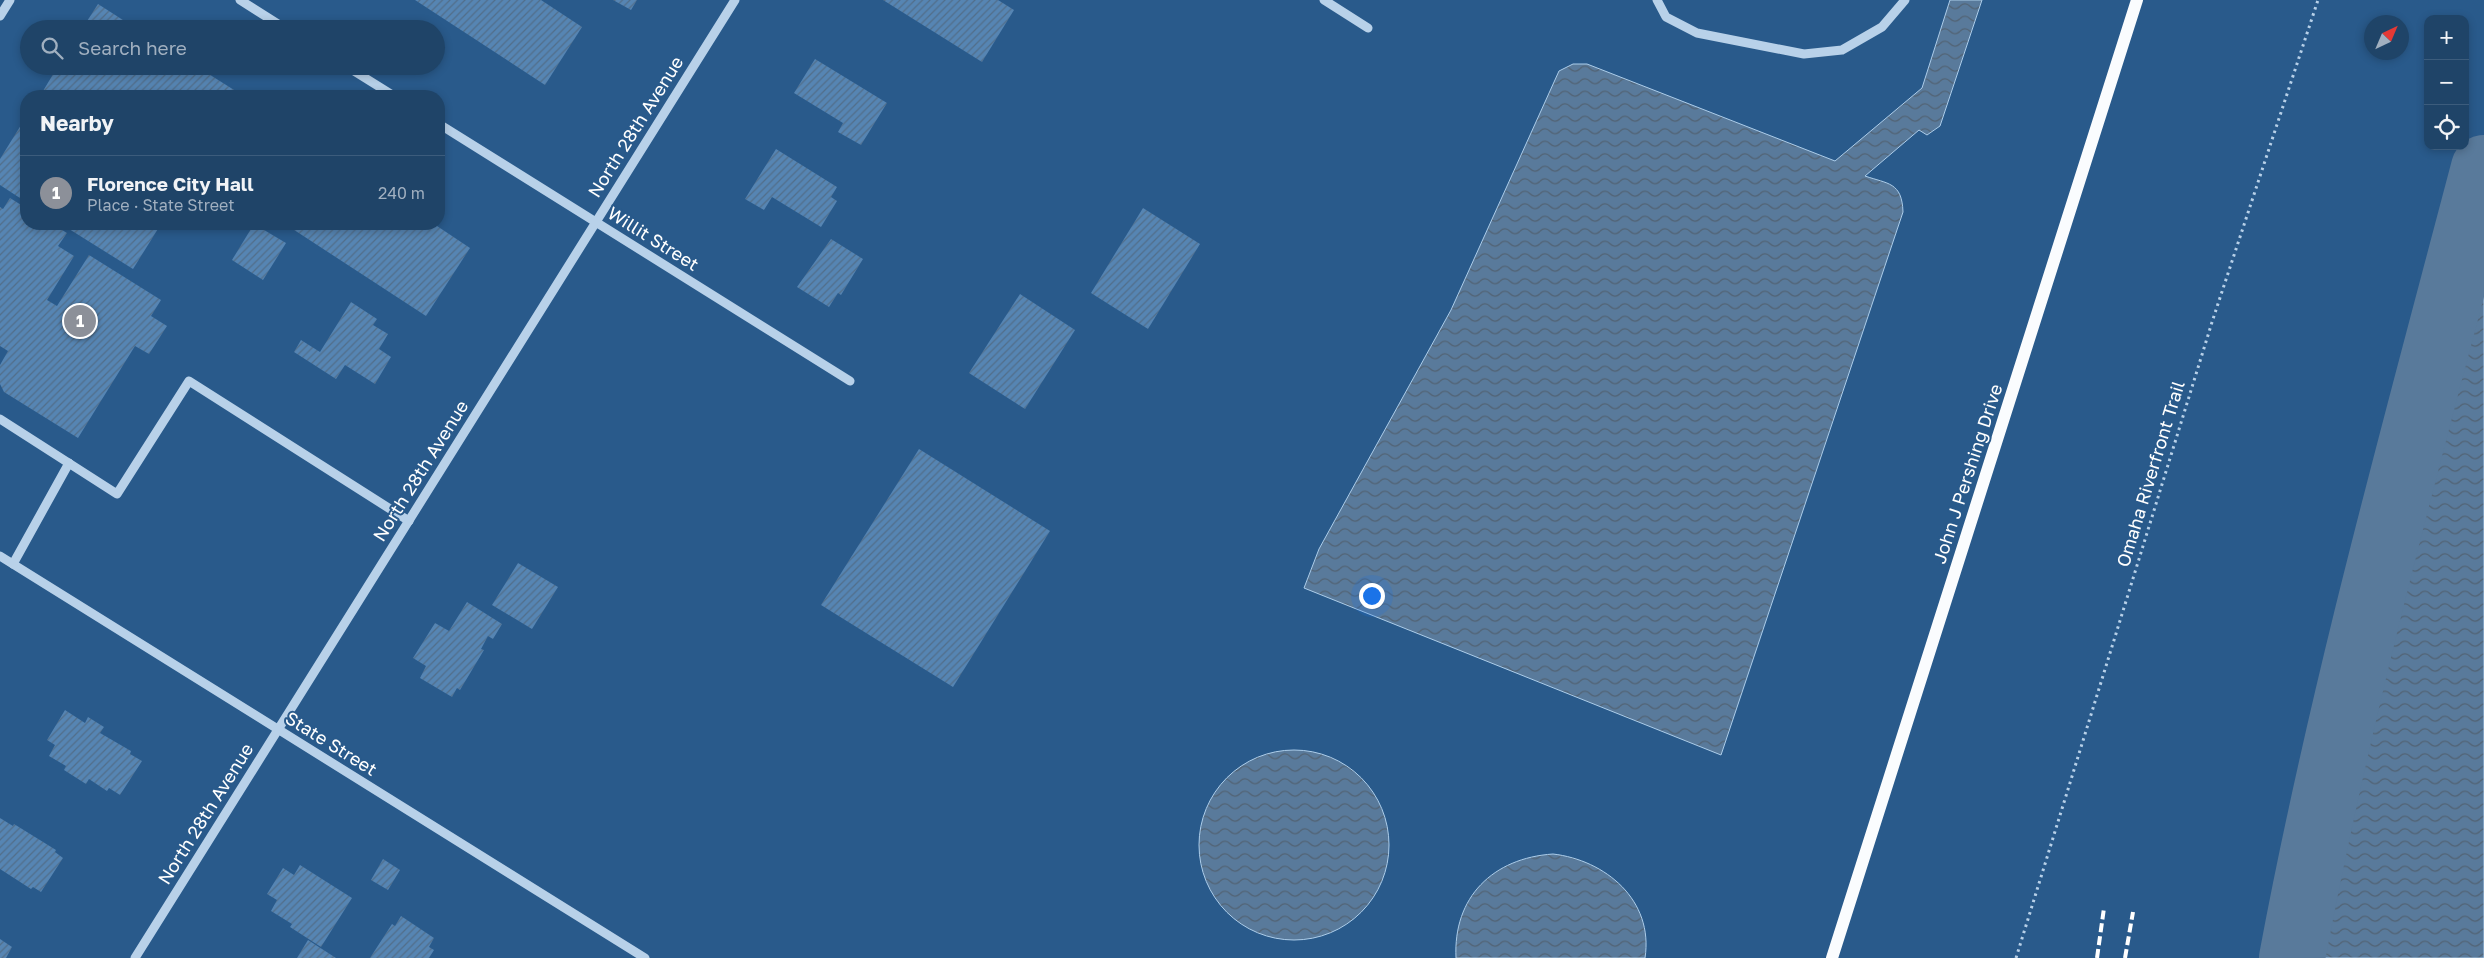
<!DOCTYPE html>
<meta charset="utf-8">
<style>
:root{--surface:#1f4468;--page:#2c4e71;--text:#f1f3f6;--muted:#a1b0c0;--line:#3c5c7c;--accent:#8c9099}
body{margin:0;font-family:"Golos Text",sans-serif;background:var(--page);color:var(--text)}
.controls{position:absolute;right:15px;top:15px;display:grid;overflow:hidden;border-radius:10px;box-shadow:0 2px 8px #0003}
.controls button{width:45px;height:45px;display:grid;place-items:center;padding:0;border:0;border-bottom:1px solid var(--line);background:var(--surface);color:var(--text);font:25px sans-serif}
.compass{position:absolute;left:2364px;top:15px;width:45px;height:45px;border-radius:50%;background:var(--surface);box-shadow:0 2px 8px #0003;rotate:44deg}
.you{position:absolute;left:1371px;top:595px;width:18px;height:18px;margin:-12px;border:4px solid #fff;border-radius:50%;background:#1a73e8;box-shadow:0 0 0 8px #1a73e833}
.badge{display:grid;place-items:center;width:32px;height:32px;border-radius:50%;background:var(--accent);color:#fff;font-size:16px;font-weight:700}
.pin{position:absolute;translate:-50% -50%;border:2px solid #fff;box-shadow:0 1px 5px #0006}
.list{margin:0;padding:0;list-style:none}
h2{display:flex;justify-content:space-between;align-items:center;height:65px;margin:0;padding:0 20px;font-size:21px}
h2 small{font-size:16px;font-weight:400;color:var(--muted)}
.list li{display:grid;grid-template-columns:32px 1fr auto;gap:15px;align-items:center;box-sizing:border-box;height:75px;padding:0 20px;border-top:1px solid var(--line)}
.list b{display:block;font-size:19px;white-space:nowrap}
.list p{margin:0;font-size:16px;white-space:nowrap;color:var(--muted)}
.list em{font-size:16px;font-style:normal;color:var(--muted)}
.icon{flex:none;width:28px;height:28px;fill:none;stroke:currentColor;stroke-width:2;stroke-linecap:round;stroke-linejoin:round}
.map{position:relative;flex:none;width:2484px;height:958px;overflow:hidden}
.search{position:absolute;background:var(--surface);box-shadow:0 2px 8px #0003;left:20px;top:20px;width:425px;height:55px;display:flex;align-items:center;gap:12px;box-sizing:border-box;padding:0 18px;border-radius:28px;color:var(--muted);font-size:19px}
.panel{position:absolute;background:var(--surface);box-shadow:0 2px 8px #0003;left:20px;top:90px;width:425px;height:140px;border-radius:20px}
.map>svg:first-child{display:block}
.water{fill:url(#water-waves);stroke:#accdea}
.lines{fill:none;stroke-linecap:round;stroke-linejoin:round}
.river{stroke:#597a9b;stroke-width:66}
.building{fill:url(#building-hatch)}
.path{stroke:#b8d1e9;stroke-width:3;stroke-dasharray:2.5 4;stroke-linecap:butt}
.minor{stroke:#b8d1e9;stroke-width:9}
.major{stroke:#fafcfe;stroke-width:12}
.rail{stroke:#fff;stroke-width:4;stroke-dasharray:9 4;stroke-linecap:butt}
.labels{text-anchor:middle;stroke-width:4;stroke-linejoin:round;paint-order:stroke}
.street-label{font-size:18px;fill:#fff;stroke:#295a8b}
</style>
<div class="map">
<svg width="2484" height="958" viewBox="0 0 2484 958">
<defs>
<pattern id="water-waves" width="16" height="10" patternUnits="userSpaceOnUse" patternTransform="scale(1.25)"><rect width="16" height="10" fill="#597a9b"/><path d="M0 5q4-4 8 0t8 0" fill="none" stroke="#526374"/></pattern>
<pattern id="building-hatch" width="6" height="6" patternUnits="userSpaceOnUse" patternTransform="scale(1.25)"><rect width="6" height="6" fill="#5685b3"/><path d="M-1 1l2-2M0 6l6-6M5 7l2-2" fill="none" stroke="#526e8a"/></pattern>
</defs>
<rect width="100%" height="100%" fill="#295a8b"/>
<g class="water">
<path d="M1950,0H1982L1940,126L1927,135L1919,130L1865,176C1888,184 1902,182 1903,212L1721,755L1304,588L1319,549L1451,310L1559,71L1573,64H1587L1835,161L1922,88Z"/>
<path d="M2484,168V958H2292C2342,691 2415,430 2484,168Z"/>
<circle cx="1294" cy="845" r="95"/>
<path d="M1553,854C1605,860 1654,900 1645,958H1456C1453,897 1493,858 1553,854Z"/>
</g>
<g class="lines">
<path class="river" d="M2292,958C2342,691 2415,430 2484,168"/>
</g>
<g class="building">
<path d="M415,0H541L582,27L545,85Z"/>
<path d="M613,0H637L631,10Z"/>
<path d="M883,0H998L1014,10L982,62Z"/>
<path d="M98,4L137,29H82Z"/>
<path d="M815,59L887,103L861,145L838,132L843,123L794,93Z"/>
<path d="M58,66H196L242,95L40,96Z"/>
<path d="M26,117V202L0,185V159Z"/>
<path d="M776,149L837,187L831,197L837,201L821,227L772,197L764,210L745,199Z"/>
<path d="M10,198L26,208V224H52L67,233L58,246L74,256L47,300L57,306L89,255L161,300L151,316L167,326L149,354L135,346L78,438L4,392L0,384V365L8,351L0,346V207L3,209Z"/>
<path d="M1143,208L1200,244L1148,329L1091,293Z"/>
<path d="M61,224H161L133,269Z"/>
<path d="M254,224L286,243L263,280L232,260Z"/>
<path d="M285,224H434L470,248L426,316Z"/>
<path d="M831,239L863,259L841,295L838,293L829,307L797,287Z"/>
<path d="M1020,294L1075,330L1025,409L969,373Z"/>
<path d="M351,302L377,319L373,325L388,334L379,349L391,357L375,384L345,365L336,379L294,352L301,340L320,352Z"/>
<path d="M919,449L1050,531L953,687L821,605Z"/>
<path d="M518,563L558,587L532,629L492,605Z"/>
<path d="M467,602L502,624L493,639L488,636L481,649L484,650L460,690L457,688L452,697L420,678L426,666L413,658L435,623L449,631Z"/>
<path d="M65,710L85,723L88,717L104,727L100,733L131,751L130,754L142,761L120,795L109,788L107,791L89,779L86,784L64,770L66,766L49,756L55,745L47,740Z"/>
<path d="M0,818L13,826L14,824L56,850L55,852L63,858L41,892L33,887L31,889L0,869Z"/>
<path d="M383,859L400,870L388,890L371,880Z"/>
<path d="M300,865L352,898L321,947L290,927L292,924L271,911L277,900L267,894L283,868L294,875Z"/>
<path d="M401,916L434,938L429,947L434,950L429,958H370L392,924L395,926Z"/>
<path d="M0,939L12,947L6,958H0Z"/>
<path d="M308,940L336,958H297Z"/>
</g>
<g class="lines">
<path class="path" d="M2016,958L2213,319L2318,0"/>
<g class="minor">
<path d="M240,0L286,29"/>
<path d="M1324,0L1368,28"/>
<path d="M1657,0L1666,17L1697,33L1804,54L1842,50L1882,27L1905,0"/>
<path d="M0,16L10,0"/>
<path d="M346,66L394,96"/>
<path d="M439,124L850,381"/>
<path d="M0,419L117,494L189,381L409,521"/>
<path d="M0,556L645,958"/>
<path d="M13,564L69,463"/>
<path d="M135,958L735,0"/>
</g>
<path class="major" d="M1832,958L2137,0"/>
<g class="rail">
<path d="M2097,958L2104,908"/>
<path d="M2125,958L2133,912"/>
</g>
</g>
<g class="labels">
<g class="street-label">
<text transform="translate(636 127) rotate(-58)" y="6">North 28th Avenue</text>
<text transform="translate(653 239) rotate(32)" y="6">Willit Street</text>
<text transform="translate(421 471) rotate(-58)" y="6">North 28th Avenue</text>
<text transform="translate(1968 474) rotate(-72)" y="6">John J Pershing Drive</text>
<text transform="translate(2151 474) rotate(-73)" y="6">Omaha Riverfront Trail</text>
<text transform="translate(331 744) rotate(32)" y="6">State Street</text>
<text transform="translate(206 814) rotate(-58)" y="6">North 28th Avenue</text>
</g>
</g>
</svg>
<div class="controls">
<button>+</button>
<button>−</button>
<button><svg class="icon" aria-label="locate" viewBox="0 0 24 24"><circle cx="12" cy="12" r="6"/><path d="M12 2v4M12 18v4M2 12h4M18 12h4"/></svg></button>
</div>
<svg class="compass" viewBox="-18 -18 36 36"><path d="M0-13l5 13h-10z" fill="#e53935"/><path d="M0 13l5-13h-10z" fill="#a1b0c0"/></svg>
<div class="you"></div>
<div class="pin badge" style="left:80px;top:321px">1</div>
<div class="search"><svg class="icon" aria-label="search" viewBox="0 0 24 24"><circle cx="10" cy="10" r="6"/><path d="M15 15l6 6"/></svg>Search here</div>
<section class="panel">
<h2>Nearby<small></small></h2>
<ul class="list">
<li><span class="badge">1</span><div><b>Florence City Hall</b><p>Place · State Street</p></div><em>240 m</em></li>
</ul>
</section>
</div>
